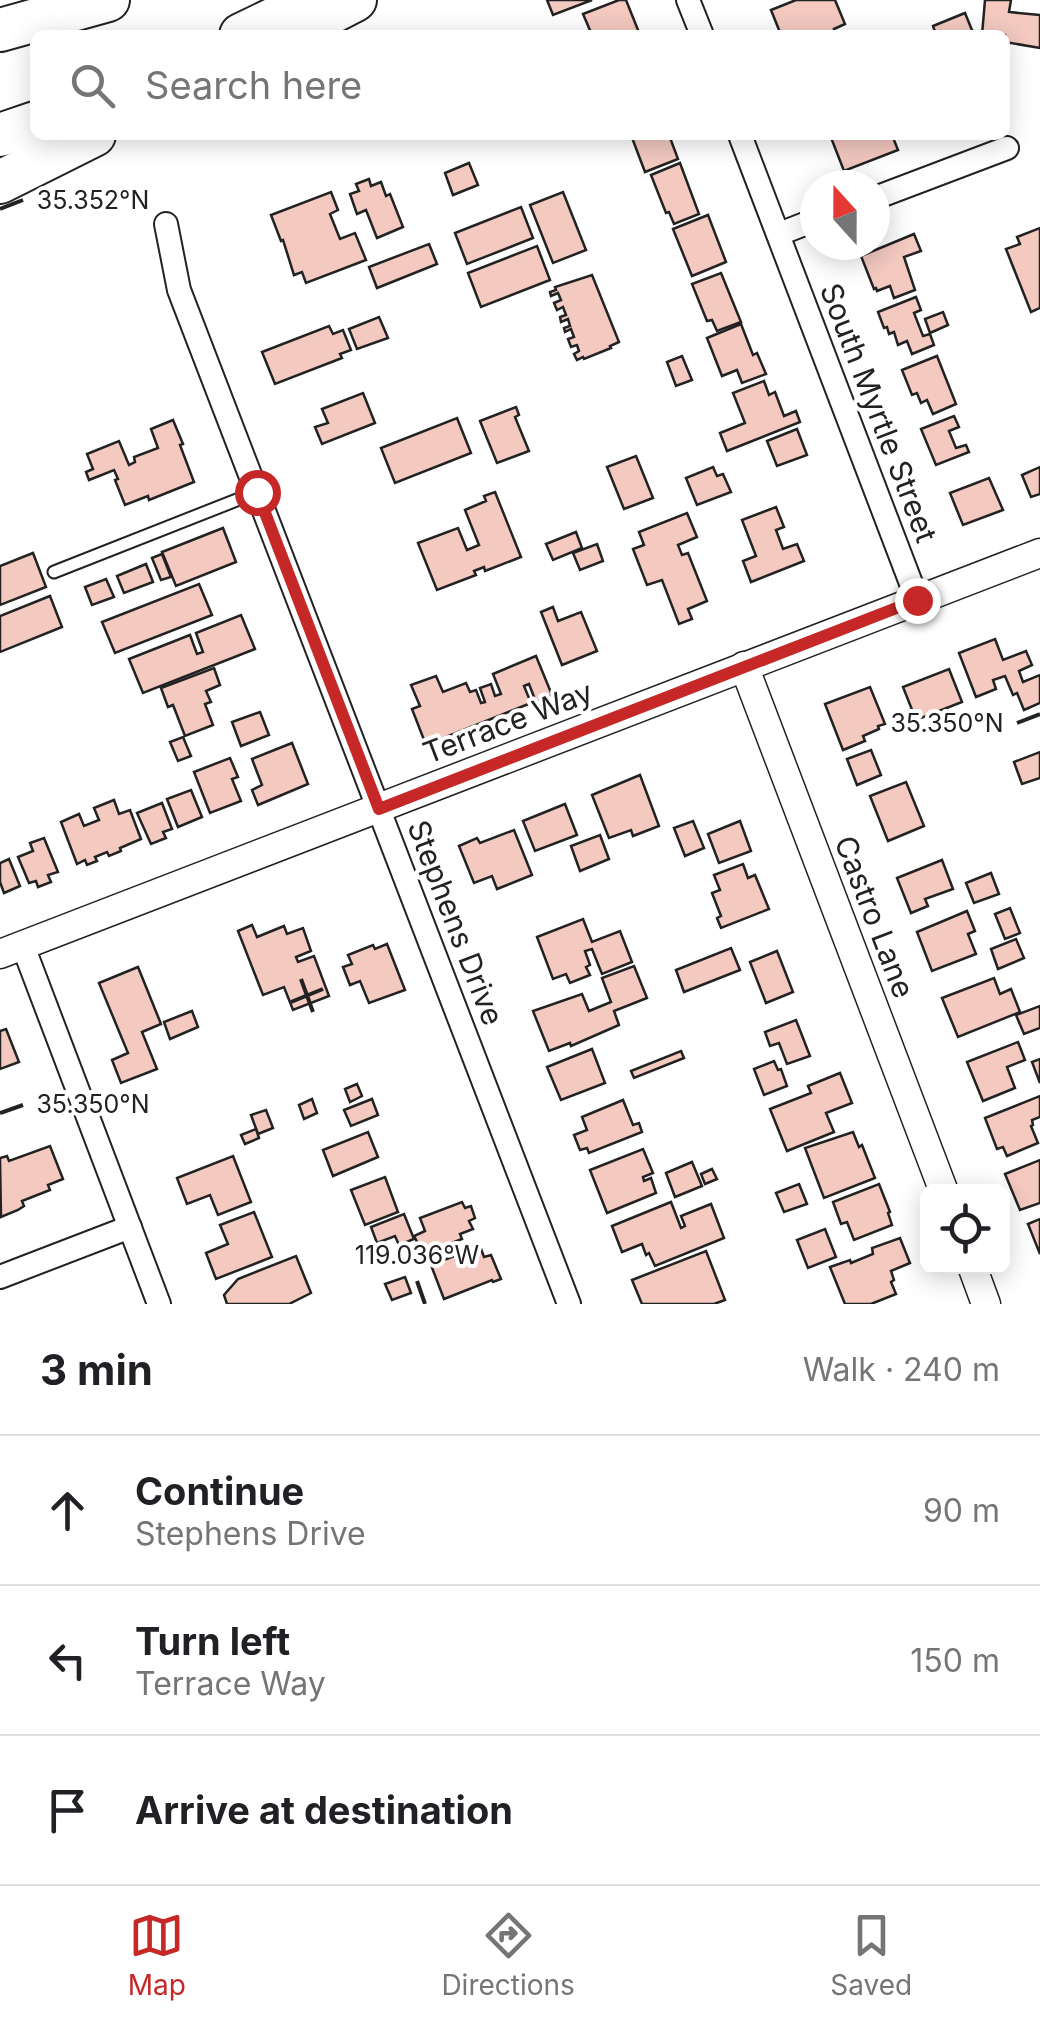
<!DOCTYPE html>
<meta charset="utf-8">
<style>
:root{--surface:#fff;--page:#f6f6f6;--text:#202124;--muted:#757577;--line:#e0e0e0;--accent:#c62828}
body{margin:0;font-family:Inter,sans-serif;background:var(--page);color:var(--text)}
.controls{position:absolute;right:30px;bottom:30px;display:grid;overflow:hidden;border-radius:15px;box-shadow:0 5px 25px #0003}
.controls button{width:90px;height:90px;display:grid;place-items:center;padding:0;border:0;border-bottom:2px solid var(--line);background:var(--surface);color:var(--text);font:50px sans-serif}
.compass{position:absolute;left:800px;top:170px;width:90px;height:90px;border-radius:50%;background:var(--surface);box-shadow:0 5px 25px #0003;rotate:339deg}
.stop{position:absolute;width:30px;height:30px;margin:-22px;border:8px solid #c62828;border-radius:50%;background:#fff}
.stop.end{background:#c62828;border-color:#fff;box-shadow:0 2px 10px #0008}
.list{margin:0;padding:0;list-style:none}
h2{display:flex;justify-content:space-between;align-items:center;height:130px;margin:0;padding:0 40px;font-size:42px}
h2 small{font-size:32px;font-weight:400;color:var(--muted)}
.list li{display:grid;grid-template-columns:65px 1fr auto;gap:30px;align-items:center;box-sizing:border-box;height:150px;padding:0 40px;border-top:2px solid var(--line)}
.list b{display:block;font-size:38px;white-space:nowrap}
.list p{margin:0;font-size:32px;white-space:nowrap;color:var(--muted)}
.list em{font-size:32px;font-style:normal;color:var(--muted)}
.icon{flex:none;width:55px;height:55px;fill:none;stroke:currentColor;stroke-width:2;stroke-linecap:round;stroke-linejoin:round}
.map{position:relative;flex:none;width:1040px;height:1304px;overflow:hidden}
.search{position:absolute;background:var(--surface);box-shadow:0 5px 25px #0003;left:30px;right:30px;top:30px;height:110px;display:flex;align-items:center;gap:25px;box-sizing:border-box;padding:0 35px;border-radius:15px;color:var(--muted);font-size:38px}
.sheet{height:580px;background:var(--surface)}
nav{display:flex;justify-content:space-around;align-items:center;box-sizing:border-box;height:140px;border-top:2px solid var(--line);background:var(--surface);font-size:28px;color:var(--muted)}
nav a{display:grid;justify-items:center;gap:5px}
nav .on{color:var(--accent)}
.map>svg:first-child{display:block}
.building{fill:#f3c9c0;stroke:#222;stroke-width:2.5}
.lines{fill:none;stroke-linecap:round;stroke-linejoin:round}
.service-casing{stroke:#222;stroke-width:15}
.minor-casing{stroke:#222;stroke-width:26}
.tertiary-casing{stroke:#222;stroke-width:31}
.motorway-casing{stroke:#222;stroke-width:46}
.service{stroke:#fff;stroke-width:11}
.minor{stroke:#fff;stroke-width:22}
.tertiary{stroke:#fff;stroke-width:28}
.motorway{stroke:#fff;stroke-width:42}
.route{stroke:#c62828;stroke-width:12}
.ticks{fill:none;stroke:#222;stroke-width:4}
.labels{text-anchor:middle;stroke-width:8;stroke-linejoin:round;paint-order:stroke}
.street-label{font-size:30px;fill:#222;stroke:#fff}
.ticks-label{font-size:25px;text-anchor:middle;fill:#222;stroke:#fff;stroke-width:8;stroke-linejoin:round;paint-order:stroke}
</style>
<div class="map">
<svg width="1040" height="1304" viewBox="0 0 1040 1304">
<rect width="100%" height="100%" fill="#fff"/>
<g class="building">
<path d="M547,0H592L553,15Z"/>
<path d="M619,0H626L640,35H592L583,14Z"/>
<path d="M796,0H835L845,24L834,29L836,35H781L771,10Z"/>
<path d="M985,0H1011L1009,12L1040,15V48L1005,42V35H982Z"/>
<path d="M965,13L974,35H936L933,26Z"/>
<path d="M631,135H669L678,159L645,172Z"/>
<path d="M830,135H892L898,150L844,171Z"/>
<path d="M469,163L478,185L453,195L445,173Z"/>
<path d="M680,163L699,214L674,224L669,212L666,213L651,175Z"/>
<path d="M369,179L371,186L381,182L386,196L390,194L403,227L377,238L366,210L357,214L350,194L359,191L356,184Z"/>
<path d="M331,192L338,210L330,214L340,239L355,233L366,260L306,283L302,272L294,275L283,240L281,241L271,215Z"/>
<path d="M563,192L586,250L553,263L530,205Z"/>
<path d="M521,207L533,238L467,264L455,233Z"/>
<path d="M708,215L726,262L692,276L673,229Z"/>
<path d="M1040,228V308L1031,312L1006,249L1020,244L1017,237Z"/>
<path d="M914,234L921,251L904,257L915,290L894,298L890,286L877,291L876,288L874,289L861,256Z"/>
<path d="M429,244L437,264L377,288L369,267Z"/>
<path d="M537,246L550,280L481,307L468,273Z"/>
<path d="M721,273L741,322L717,331L712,320L707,321L692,284Z"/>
<path d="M592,275L619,342L610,346L611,348L584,359L583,357L577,360L574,354L579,351L577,345L571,347L568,339L574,337L571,329L565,332L564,328L570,326L568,319L561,322L560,317L566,315L563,307L557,310L554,303L561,300L558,293L551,296L550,292L556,290L555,287Z"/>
<path d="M916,297L921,310L914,313L923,336L930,334L934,345L912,354L907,341L898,345L894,332L889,334L887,327L884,328L878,312Z"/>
<path d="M943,312L948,325L930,333L925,319Z"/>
<path d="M379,317L388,338L357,349L349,329Z"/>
<path d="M741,324L753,355L757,353L766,374L742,383L737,370L722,376L707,338Z"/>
<path d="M329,326L333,334L343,330L351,350L340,354L342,358L275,384L262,352Z"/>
<path d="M682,356L692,380L676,386L667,362Z"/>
<path d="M937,356L956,404L933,414L927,400L921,403L917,393L912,395L902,370Z"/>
<path d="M764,381L769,395L775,392L784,416L796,411L800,422L727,451L720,433L745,423L733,393Z"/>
<path d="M363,393L375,423L322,444L315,427L328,423L322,409Z"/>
<path d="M516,407L519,415L515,417L529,451L497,463L480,421Z"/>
<path d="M954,416L959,427L949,431L956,448L966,445L969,452L936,465L921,429Z"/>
<path d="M457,418L471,453L395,483L381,448Z"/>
<path d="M173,420L183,444L180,445L194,482L149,500L148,496L125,505L115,480L118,479L114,470L89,480L86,472L93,469L87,454L119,441L129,465L135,462L134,457L158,448L151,429Z"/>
<path d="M797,429L807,455L777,466L767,441Z"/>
<path d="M636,456L653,498L624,509L607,467Z"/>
<path d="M713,467L717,476L723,474L731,492L697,505L686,478Z"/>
<path d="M1040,467V494L1031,497L1022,475Z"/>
<path d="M989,478L1003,510L963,525L950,493Z"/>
<path d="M495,492L521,557L485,571L484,567L474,571L476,575L437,590L418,543L458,528L467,550L479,545L465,510L486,501L484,496Z"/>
<path d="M776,507L784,527L776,530L783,549L797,544L804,561L751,582L743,561L756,556L742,520Z"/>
<path d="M687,513L697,537L678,545L682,555L688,553L707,601L688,609L692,619L679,624L662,580L647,585L633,549L644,545L639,532Z"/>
<path d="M223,528L236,562L176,586L162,552Z"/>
<path d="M576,532L582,548L553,560L546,544Z"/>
<path d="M597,544L603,561L580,570L573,553Z"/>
<path d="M33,553L46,587L0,605V566Z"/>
<path d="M162,554L171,577L161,580L152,558Z"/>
<path d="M146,564L153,582L124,593L117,576Z"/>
<path d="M106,579L114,597L92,605L85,587Z"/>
<path d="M199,584L212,615L115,653L102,622Z"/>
<path d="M50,596L62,627L0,652V616Z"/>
<path d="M553,607L558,621L581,612L597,651L562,665L541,612Z"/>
<path d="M241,615L255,649L143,693L129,659L190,635L197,654L203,652L196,633Z"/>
<path d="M995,639L1003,660L1026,651L1032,665L1019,671L1023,682L1040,675V703L1024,710L1017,693L1013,695L1005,676L993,680L996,689L976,697L959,653Z"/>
<path d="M536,656L552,695L536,702L529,684L524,686L531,703L426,745L412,709L420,706L411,685L436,676L443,692L466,683L470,692L476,690L481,703L485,702L480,688L491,684L495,696L501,694L493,674Z"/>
<path d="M214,668L220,685L206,691L211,702L205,704L213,725L185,736L173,705L168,707L161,688Z"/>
<path d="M949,669L962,702L916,720L903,687Z"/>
<path d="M870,687L885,724L878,726L879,729L863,736L865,741L843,750L825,704Z"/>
<path d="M260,712L269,735L241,746L232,722Z"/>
<path d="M183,737L191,756L178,761L170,742Z"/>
<path d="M292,743L308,784L258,805L252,790L262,785L252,759Z"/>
<path d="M871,750L881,775L857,785L847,759Z"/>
<path d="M1040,752V778L1022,784L1014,762Z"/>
<path d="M230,758L238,777L232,779L241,801L210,813L194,772Z"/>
<path d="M640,775L659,826L633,836L631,830L609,838L592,795Z"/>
<path d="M906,782L924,826L888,841L870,796Z"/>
<path d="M191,790L202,817L178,827L167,799Z"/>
<path d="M114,800L119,814L130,810L141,839L120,848L121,851L109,856L107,852L95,857L97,861L87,865L85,860L77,864L61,822L79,814L84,826L99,820L94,808Z"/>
<path d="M162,803L172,829L163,832L166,838L151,844L137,813Z"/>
<path d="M565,804L577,835L535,851L523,821Z"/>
<path d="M693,821L704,848L685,856L674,828Z"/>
<path d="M740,821L751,851L719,863L708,834Z"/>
<path d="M514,830L532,875L497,889L492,876L474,883L459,846L477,838L480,843Z"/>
<path d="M600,835L609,859L580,871L571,846Z"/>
<path d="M44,838L58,872L48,875L51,882L38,887L36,881L29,883L18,857L33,851L30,843Z"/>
<path d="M9,859L20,886L4,893L0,882V863Z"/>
<path d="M942,860L953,889L925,899L928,906L911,913L897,878Z"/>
<path d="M743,864L748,878L755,875L769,909L721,928L717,918L721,916L712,893L720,890L714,875Z"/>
<path d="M991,873L999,894L974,903L966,883Z"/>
<path d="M1010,908L1020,933L1005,939L995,914Z"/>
<path d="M967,911L975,931L968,934L976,954L932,971L917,932Z"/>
<path d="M583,919L592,942L620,931L632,962L602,974L592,949L585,951L590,965L586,967L590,975L570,983L566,974L553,979L537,937Z"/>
<path d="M252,925L257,937L284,926L287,934L303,928L311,951L296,957L298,962L314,956L329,996L293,1010L284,987L263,995L238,931Z"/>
<path d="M1016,939L1024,958L998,969L991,949Z"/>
<path d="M387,944L405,990L369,1003L360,981L350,985L343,967L352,964L348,955L373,945L375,949Z"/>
<path d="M731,948L740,970L684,992L676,970Z"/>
<path d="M777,951L793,992L766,1003L750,962Z"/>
<path d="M634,966L647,998L614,1011L619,1025L571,1046L570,1043L549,1051L533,1011L582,994L589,1011L611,1002L602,978Z"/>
<path d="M138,967L161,1024L142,1032L157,1069L121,1083L112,1060L128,1053L99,983Z"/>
<path d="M994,978L1000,994L1011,989L1020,1012L958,1037L942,998Z"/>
<path d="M1040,1006V1028L1024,1034L1016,1015Z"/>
<path d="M192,1011L198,1027L170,1039L164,1022Z"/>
<path d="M796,1020L810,1056L787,1064L779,1043L770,1046L765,1032Z"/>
<path d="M6,1029L19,1062L0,1069V1031Z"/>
<path d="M1018,1042L1025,1060L1007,1067L1015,1088L983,1101L967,1062Z"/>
<path d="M592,1049L605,1083L561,1100L547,1067Z"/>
<path d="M681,1051L684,1058L634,1078L631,1071Z"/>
<path d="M1040,1059V1083L1032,1062Z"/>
<path d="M774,1061L778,1070L781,1069L787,1086L764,1095L754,1069Z"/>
<path d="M840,1073L852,1103L826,1113L834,1132L787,1151L770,1109L811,1093L808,1086Z"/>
<path d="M357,1084L362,1096L350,1102L345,1089Z"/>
<path d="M1040,1096V1117L1032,1120L1033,1125L1031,1126L1038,1143L1007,1156L1003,1147L997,1149L985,1118Z"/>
<path d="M312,1099L317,1113L304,1119L299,1105Z"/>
<path d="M372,1099L378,1115L351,1126L344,1110Z"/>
<path d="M623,1100L633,1125L639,1123L642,1132L589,1153L587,1148L580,1150L574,1135L587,1130L582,1117Z"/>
<path d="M266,1110L273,1128L258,1134L251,1115Z"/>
<path d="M256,1129L259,1138L245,1144L241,1135Z"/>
<path d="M368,1132L378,1157L333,1176L323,1150Z"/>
<path d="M853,1132L859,1147L862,1145L875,1178L824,1198L805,1148Z"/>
<path d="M50,1146L63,1179L48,1185L50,1190L22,1201L24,1206L18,1210L1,1217L0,1158L7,1156L9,1161Z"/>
<path d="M643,1149L653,1173L643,1177L644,1181L651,1178L656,1193L607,1213L590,1170Z"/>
<path d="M233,1156L251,1202L218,1215L210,1195L187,1204L177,1178Z"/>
<path d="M1040,1160V1203L1020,1210L1005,1174Z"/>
<path d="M692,1162L702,1186L675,1197L666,1173Z"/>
<path d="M712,1169L717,1179L705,1184L701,1174Z"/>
<path d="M385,1177L398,1212L365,1225L351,1190Z"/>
<path d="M799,1184L807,1204L784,1212L776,1193Z"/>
<path d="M879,1184L890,1212L888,1213L892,1225L854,1240L847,1222L841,1224L833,1202Z"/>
<path d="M462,1202L465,1208L471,1206L475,1218L469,1221L473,1229L460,1234L462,1239L426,1253L424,1248L421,1249L414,1236L425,1231L420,1218Z"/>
<path d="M671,1202L681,1228L685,1226L681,1216L711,1204L724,1238L655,1266L649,1253L646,1255L642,1244L622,1252L612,1226Z"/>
<path d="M254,1212L272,1257L216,1279L206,1253L228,1244L220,1225Z"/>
<path d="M404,1214L414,1239L399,1245L395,1236L377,1243L371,1227Z"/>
<path d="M1040,1219V1254L1028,1224Z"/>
<path d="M825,1229L836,1257L808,1268L797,1240Z"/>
<path d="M900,1238L910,1263L891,1271L894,1280L891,1282L896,1294L871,1304H845L830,1267L850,1260L851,1263L873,1254L872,1248Z"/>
<path d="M480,1246L484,1257L491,1255L501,1279L493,1282L492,1280L444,1299L431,1265Z"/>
<path d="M706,1251L725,1300L714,1304H642L632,1280Z"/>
<path d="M296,1256L311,1293L289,1304H227L224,1295L238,1279Z"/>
<path d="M405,1277L411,1293L392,1300L385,1284Z"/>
</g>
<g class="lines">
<g class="service-casing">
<path id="service" d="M54,572L257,492"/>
</g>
<g class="minor-casing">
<g id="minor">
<path d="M688,0L702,35"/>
<path d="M740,135L917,599"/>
<path d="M875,198L1007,148"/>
<path d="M166,224L179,290L569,1304"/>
<path d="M779,234L815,220"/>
<path d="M23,946L159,1304"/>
<path d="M0,1277L130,1227"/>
</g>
</g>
<g class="tertiary-casing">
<g id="tertiary">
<path d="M744,666L944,1192"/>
<path d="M0,954L1040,553"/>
<path d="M972,1266L986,1304"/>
</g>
</g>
<g class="motorway-casing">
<g id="motorway">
<path d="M0,30L108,0"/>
<path d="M291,33L355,0"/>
<path d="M241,35L313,0"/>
<path d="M0,135L35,123"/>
<path d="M0,182L94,135"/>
</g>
</g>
<use href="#service" class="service"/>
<use href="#minor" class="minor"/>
<use href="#tertiary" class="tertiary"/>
<use href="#motorway" class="motorway"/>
</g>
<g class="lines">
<path class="route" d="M257,492L379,809L917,600"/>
</g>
<path class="ticks" d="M0,209L23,200M1017,723L1040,714M301,979L313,1012M291,1002L323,989M0,1113L23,1105M417,1281L425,1304"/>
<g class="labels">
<g class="street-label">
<text transform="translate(878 413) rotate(69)" y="10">South Myrtle Street</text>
<text transform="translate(508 723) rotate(-21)" y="10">Terrace Way</text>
<text transform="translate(874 917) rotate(69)" y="10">Castro Lane</text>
<text transform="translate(455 923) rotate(69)" y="10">Stephens Drive</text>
</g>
</g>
<g class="ticks-label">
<text x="93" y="209">35.352°N</text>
<text x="947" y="732">35.350°N</text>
<text x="93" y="1113">35.350°N</text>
<text x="417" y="1264">119.036°W</text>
</g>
</svg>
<div class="controls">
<button><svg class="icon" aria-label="locate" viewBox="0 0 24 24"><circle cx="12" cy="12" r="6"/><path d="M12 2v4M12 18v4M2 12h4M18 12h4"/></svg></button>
</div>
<svg class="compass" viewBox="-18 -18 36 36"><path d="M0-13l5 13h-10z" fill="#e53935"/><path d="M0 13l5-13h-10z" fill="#757577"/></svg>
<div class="stop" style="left:257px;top:492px"></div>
<div class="stop end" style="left:917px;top:600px"></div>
<div class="search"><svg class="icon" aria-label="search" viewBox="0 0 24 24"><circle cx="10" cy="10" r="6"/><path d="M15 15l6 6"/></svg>Search here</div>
</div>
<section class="sheet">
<h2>3 min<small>Walk · 240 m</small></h2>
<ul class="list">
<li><svg class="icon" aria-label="ahead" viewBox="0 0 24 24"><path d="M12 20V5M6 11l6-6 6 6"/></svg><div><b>Continue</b><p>Stephens Drive</p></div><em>90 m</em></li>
<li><svg class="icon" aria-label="left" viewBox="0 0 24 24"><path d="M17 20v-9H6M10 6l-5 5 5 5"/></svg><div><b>Turn left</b><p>Terrace Way</p></div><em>150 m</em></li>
<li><svg class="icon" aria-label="arrive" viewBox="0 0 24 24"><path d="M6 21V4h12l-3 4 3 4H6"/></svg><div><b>Arrive at destination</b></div></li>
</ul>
</section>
<nav>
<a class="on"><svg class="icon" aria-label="map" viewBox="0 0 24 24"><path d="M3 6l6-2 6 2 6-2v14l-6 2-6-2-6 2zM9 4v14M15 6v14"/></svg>Map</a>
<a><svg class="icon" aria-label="directions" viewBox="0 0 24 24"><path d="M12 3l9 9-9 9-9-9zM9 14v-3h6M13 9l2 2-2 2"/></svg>Directions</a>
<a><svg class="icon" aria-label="saved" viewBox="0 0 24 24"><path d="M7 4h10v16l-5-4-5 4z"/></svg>Saved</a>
</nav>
